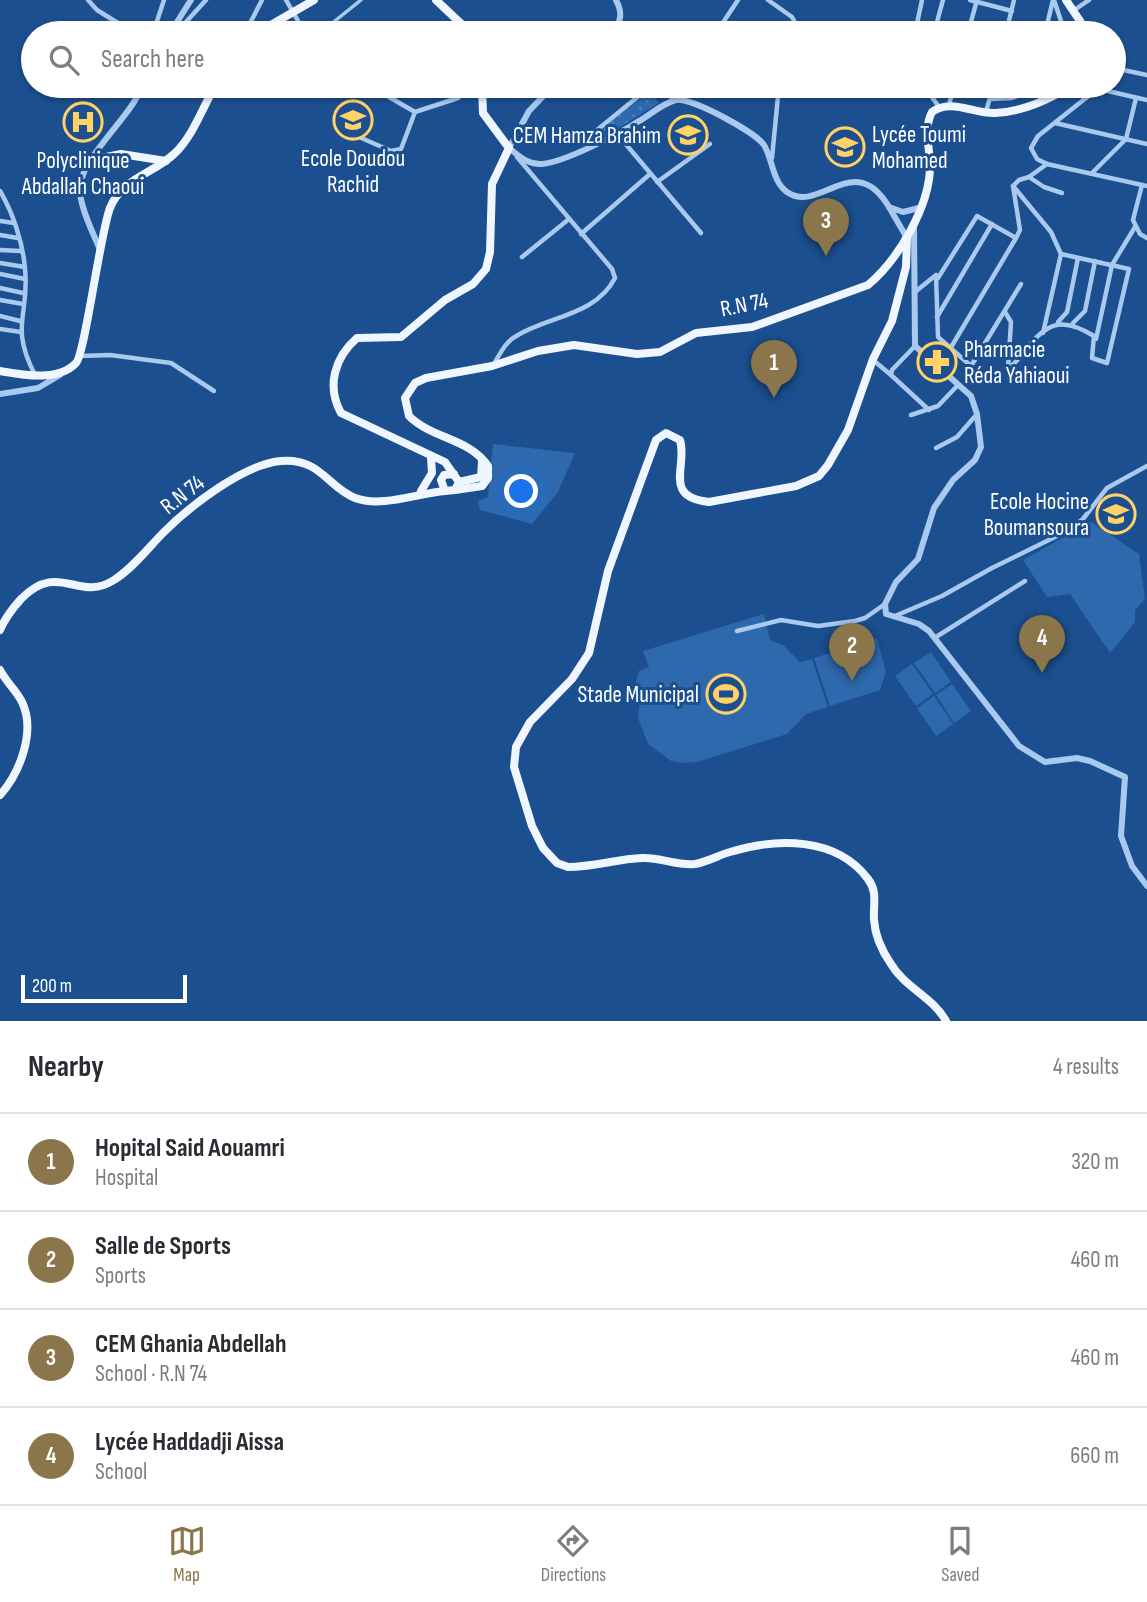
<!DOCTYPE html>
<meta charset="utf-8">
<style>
:root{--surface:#fff;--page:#f2f2f3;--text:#2b2b33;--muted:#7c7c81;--line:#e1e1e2;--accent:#8a764a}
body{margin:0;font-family:"Sofia Sans Condensed",sans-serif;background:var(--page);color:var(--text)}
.scale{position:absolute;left:21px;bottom:18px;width:166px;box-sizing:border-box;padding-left:7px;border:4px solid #fff;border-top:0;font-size:19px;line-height:24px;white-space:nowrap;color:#fff;-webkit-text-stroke:5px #1b4f8f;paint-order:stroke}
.you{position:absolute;left:522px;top:492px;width:24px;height:24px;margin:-18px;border:5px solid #fff;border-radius:50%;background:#1a73e8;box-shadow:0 0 0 10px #1a73e833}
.badge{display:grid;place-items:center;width:46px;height:46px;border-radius:50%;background:var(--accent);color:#fff;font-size:23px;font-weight:700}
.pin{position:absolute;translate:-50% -58px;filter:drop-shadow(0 2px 4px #0008)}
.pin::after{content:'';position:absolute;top:37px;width:24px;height:21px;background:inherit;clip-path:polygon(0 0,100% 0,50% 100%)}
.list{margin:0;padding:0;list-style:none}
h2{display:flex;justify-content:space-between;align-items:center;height:91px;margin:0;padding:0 28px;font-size:30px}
h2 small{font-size:23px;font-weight:400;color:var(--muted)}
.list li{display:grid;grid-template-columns:46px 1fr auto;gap:21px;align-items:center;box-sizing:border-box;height:98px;padding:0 28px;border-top:2px solid var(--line)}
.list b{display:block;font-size:26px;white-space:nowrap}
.list p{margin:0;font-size:23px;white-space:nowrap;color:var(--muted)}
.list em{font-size:23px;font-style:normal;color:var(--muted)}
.icon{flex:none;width:38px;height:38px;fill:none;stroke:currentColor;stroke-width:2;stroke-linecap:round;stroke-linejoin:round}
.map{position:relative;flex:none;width:1147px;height:1021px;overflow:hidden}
.search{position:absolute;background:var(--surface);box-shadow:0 2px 5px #0004;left:21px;right:21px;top:21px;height:77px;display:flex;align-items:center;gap:18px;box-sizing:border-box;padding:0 24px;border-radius:38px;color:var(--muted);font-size:26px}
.sheet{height:483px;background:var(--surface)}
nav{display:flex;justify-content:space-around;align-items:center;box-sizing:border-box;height:98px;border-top:2px solid var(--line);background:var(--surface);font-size:19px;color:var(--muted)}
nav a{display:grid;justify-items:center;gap:4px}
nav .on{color:var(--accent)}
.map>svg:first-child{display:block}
.grass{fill:url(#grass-dots)}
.park{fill:#2e69ad}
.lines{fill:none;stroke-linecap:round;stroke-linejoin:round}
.pedestrian{stroke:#a9c9ee;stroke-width:3.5}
.minor{stroke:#a9c9ee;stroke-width:4.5}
.tertiary{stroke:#a9c9ee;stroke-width:6}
.primary{stroke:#f0f6ff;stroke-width:8}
.labels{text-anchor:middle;stroke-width:6;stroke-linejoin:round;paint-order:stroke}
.poi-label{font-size:23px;fill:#fff;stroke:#1b4f8f;text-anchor:end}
.street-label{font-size:23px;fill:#fff;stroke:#1b4f8f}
</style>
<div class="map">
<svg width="1147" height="1021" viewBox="0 0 1147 1021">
<defs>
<pattern id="grass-dots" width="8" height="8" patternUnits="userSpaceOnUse" patternTransform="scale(1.75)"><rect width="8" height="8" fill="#2e69ad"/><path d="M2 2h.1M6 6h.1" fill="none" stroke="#4d80b9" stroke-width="1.8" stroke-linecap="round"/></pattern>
</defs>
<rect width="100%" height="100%" fill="#1b4f8f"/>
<path class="grass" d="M650,91L659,103L604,137L600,130Z"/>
<g class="park">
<path d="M493,444L575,453L558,492L532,524L480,510L478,501L488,497Z"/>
<path d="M1091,522L1139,554L1145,599L1135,610V622L1110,653L1070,594L1047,597L1023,560Z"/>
<path d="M764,614L770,640L783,645L800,662L812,659L828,707L806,714L787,734L697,762L684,763L671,761L648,744L638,718L640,697L645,688L635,686L639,671L649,667L643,651Z"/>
<path d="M877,638L886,672L880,690L830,706L814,658Z"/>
<path d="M931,652L951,682L935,693L914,663Z"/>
<path d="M912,664L933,694L916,706L895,676Z"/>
<path d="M952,684L971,711L954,723L936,695Z"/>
<path d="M934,696L953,724L936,736L917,708Z"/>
</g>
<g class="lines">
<path class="pedestrian" d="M320,33L361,0"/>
<g class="minor">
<path d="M88,0L97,10L134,33"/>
<path d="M286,0L305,33"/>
<path d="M768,0L792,17L801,33"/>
<path d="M970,0L1012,11"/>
<path d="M1054,0L1065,33"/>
<path d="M1073,11L1089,0"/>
<path d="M71,28L79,33"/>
<path d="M153,33L164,0"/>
<path d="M176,33L206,0"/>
<path d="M245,33L262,0"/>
<path d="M716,33L738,0"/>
<path d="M915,33L922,0"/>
<path d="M934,33L943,0"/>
<path d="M968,33L977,0"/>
<path d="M1006,33L1014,0"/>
<path d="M1045,33L1053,0"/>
<path d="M1114,68L1147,75"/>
<path d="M370,86L415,112L458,98L471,86"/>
<path d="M924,86L939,107"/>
<path d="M1101,86L1038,136L1031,148L1037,159L1047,164L1147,186"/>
<path d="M1099,89L1147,100"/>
<path d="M990,99L1012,98L1044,86"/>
<path d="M669,103L681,86"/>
<path d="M949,105L954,86"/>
<path d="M986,112L993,86"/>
<path d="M1055,123L1147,144"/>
<path d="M618,135L701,233"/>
<path d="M359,137L391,151L401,149L415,112"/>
<path d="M597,143V130L651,86"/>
<path d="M772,158L779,86"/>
<path d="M1047,164L1029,177L1044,187L1062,193"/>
<path d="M1092,173L1126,139L1136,98"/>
<path d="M657,182L710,144"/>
<path d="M1142,185L1133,220L1140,234L1147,238"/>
<path d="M1013,186L1051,232L1061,254"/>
<path d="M0,191C13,213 23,243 25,269C30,315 9,325 35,375"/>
<path d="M0,221L14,223"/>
<path d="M581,234L650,174"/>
<path d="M0,235L18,238"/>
<path d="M1016,238L1020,230L1013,186L1019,180L1029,177"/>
<path d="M0,250L21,251"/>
<path d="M522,257L569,219"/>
<path d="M0,263L25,267"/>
<path d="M0,274L25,279"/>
<path d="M938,278L977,216L1016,238L950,349"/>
<path d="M0,288L23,293"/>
<path d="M915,292L936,275L938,337L971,366L1021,284"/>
<path d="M0,300L23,304"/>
<path d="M1005,312L1011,322L1008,368C1016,364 1021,355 1027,348C1049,320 1065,318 1094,336L1092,358L1107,363L1129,269L1061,254L1043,333"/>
<path d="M0,316L20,321"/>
<path d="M937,317L992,224"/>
<path d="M1058,322L1067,312L1078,258"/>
<path d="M1073,323L1085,311L1095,261"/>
<path d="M0,329L21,332"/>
<path d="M1096,339L1112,265L1135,227"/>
<path d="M915,346L892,370L891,375L929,410"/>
<path d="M81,356L110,355L171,363L214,391"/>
<path d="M873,360L891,375"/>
<path d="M494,364C501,352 506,341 518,335C550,316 596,315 615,278L612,269L517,157"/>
<path d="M911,415L938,406L958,385"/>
<path d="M936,448L957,437L977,414"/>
<path d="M895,616L942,596L992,568L1065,532L1083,519L1107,488L1147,466"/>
<path d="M737,631L781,620L818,626L855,621L865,618L885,604"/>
<path d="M936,637L1025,581"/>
</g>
<g class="tertiary">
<path d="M170,33L191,0"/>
<path d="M613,33C621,21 623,13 616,0"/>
<path d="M553,86L529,111L509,148C519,156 528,165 542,164C565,162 619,134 639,121C650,115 663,103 676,100C691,97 755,132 764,145C773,160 772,181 787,192C820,215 854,148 889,207"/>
<path d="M914,225L915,346L971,396L977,414L981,447L975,460L953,480L934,508L918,559L896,582L885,604L886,614L919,624L929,631L1019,746L1045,762L1077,758L1090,761L1125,777L1121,836L1132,866L1147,886"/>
<path d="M907,238L889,207L903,212L919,208"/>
<path d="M100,250C93,232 82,212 80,193C76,160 131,119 142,86"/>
<path d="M0,394L38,388L60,375"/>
</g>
<g class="primary">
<path d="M436,0L471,33"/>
<path d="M1066,0L1088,33"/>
<path d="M257,33L314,0"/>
<path d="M92,160L121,154L166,161"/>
<path d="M907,238L906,267L892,321L873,359L848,430L828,465L819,476L796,486L709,502C662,497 688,466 680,440L666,433L656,440L608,571L589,653L572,679L530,722L516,747L514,767L532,826L543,848L557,863L568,867C593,867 617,859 642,858C660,857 677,866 695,864C707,862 719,855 730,852C776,838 836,836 868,879C878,892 873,904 874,920C875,935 882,951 891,964C905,988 933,997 946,1021"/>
<path d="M0,371C23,375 58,382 76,363C85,354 100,234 110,208C122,178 153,174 174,154C192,138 203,107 215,86"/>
<path d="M454,474L444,475L441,480L445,491L455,490L459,482L445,462L341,413C326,386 335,357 357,338L401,337L445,300L473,284L486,269L490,252L492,184L509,148L483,113L482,86"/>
<path d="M459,482L481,477L482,461"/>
<path d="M455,490L482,486L488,478V466C469,438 432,439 409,416L405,398L415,383L426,378L492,366L538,351L574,345L637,354L660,352L696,333L752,327L868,285C898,260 930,206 930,166C930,147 923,129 932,112C951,98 974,114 995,113C1023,112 1049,99 1072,86"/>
<path d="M421,491L432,473L431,457"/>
<path d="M0,630C5,618 12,609 21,599C59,560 78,603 114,580C133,568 148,548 164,532C190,506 244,464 281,461C321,458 327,487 355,498C381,508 419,493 445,491"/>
<path d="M0,670C6,682 17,691 22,702C36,731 20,773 0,795"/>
</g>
</g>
<defs>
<g id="school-ring" transform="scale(2.0125)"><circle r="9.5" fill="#1b4f8f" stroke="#ffd166" stroke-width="1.5"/><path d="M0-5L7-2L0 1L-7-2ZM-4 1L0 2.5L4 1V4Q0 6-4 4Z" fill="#ffd166"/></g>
<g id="hospital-ring" transform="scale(2.0125)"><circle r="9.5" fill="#1b4f8f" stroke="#ffd166" stroke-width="1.5"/><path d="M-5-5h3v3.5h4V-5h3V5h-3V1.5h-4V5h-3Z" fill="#ffd166"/></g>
<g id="pharmacy-ring" transform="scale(2.0125)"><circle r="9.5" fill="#1b4f8f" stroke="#ffd166" stroke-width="1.5"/><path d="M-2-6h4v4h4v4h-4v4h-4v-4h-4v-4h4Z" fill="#ffd166"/></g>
<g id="stadium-ring" transform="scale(2.0125)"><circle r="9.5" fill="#1b4f8f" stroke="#ffd166" stroke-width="1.5"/><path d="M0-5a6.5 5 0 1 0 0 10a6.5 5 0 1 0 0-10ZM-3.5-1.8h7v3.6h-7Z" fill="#ffd166"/></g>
</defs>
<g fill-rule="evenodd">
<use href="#school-ring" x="353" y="120"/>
<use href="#hospital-ring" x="83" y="122"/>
<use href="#school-ring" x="688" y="135"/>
<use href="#school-ring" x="845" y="147"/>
<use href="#pharmacy-ring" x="937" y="362"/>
<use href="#school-ring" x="1116" y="514"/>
<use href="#stadium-ring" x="726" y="694"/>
</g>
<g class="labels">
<g class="poi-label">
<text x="872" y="142" text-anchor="start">Lycée Toumi<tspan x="872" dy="26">Mohamed</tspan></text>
<text x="661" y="143">CEM Hamza Brahim</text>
<text x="353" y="166" text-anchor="middle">Ecole Doudou<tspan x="353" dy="26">Rachid</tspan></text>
<text x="83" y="168" text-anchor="middle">Polyclinique<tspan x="83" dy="26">Abdallah Chaoui</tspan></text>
<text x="964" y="357" text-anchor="start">Pharmacie<tspan x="964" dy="26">Réda Yahiaoui</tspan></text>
<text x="1089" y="509">Ecole Hocine<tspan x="1089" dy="26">Boumansoura</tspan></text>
<text x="699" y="702">Stade Municipal</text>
</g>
<g class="street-label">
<text transform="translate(744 304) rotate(-11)" y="8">R.N 74</text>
<text transform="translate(182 494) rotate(-38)" y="8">R.N 74</text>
</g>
</g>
</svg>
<div class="scale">200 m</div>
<div class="you"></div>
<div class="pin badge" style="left:774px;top:398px">1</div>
<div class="pin badge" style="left:852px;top:681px">2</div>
<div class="pin badge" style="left:826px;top:256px">3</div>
<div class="pin badge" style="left:1042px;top:673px">4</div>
<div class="search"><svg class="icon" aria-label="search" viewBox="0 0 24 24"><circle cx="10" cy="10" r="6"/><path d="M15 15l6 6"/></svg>Search here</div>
</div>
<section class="sheet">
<h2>Nearby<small>4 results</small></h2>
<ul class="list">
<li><span class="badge">1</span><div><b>Hopital Said Aouamri</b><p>Hospital</p></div><em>320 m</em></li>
<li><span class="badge">2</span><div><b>Salle de Sports</b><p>Sports</p></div><em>460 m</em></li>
<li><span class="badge">3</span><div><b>CEM Ghania Abdellah</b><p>School · R.N 74</p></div><em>460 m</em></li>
<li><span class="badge">4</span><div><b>Lycée Haddadji Aissa</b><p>School</p></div><em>660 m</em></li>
</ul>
</section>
<nav>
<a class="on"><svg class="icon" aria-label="map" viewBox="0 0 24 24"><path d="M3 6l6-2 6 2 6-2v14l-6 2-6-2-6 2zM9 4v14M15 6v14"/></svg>Map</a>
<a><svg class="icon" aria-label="directions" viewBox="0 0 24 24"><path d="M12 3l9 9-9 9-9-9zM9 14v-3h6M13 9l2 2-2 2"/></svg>Directions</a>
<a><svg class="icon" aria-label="saved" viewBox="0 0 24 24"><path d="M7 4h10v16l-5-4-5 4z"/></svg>Saved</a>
</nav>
